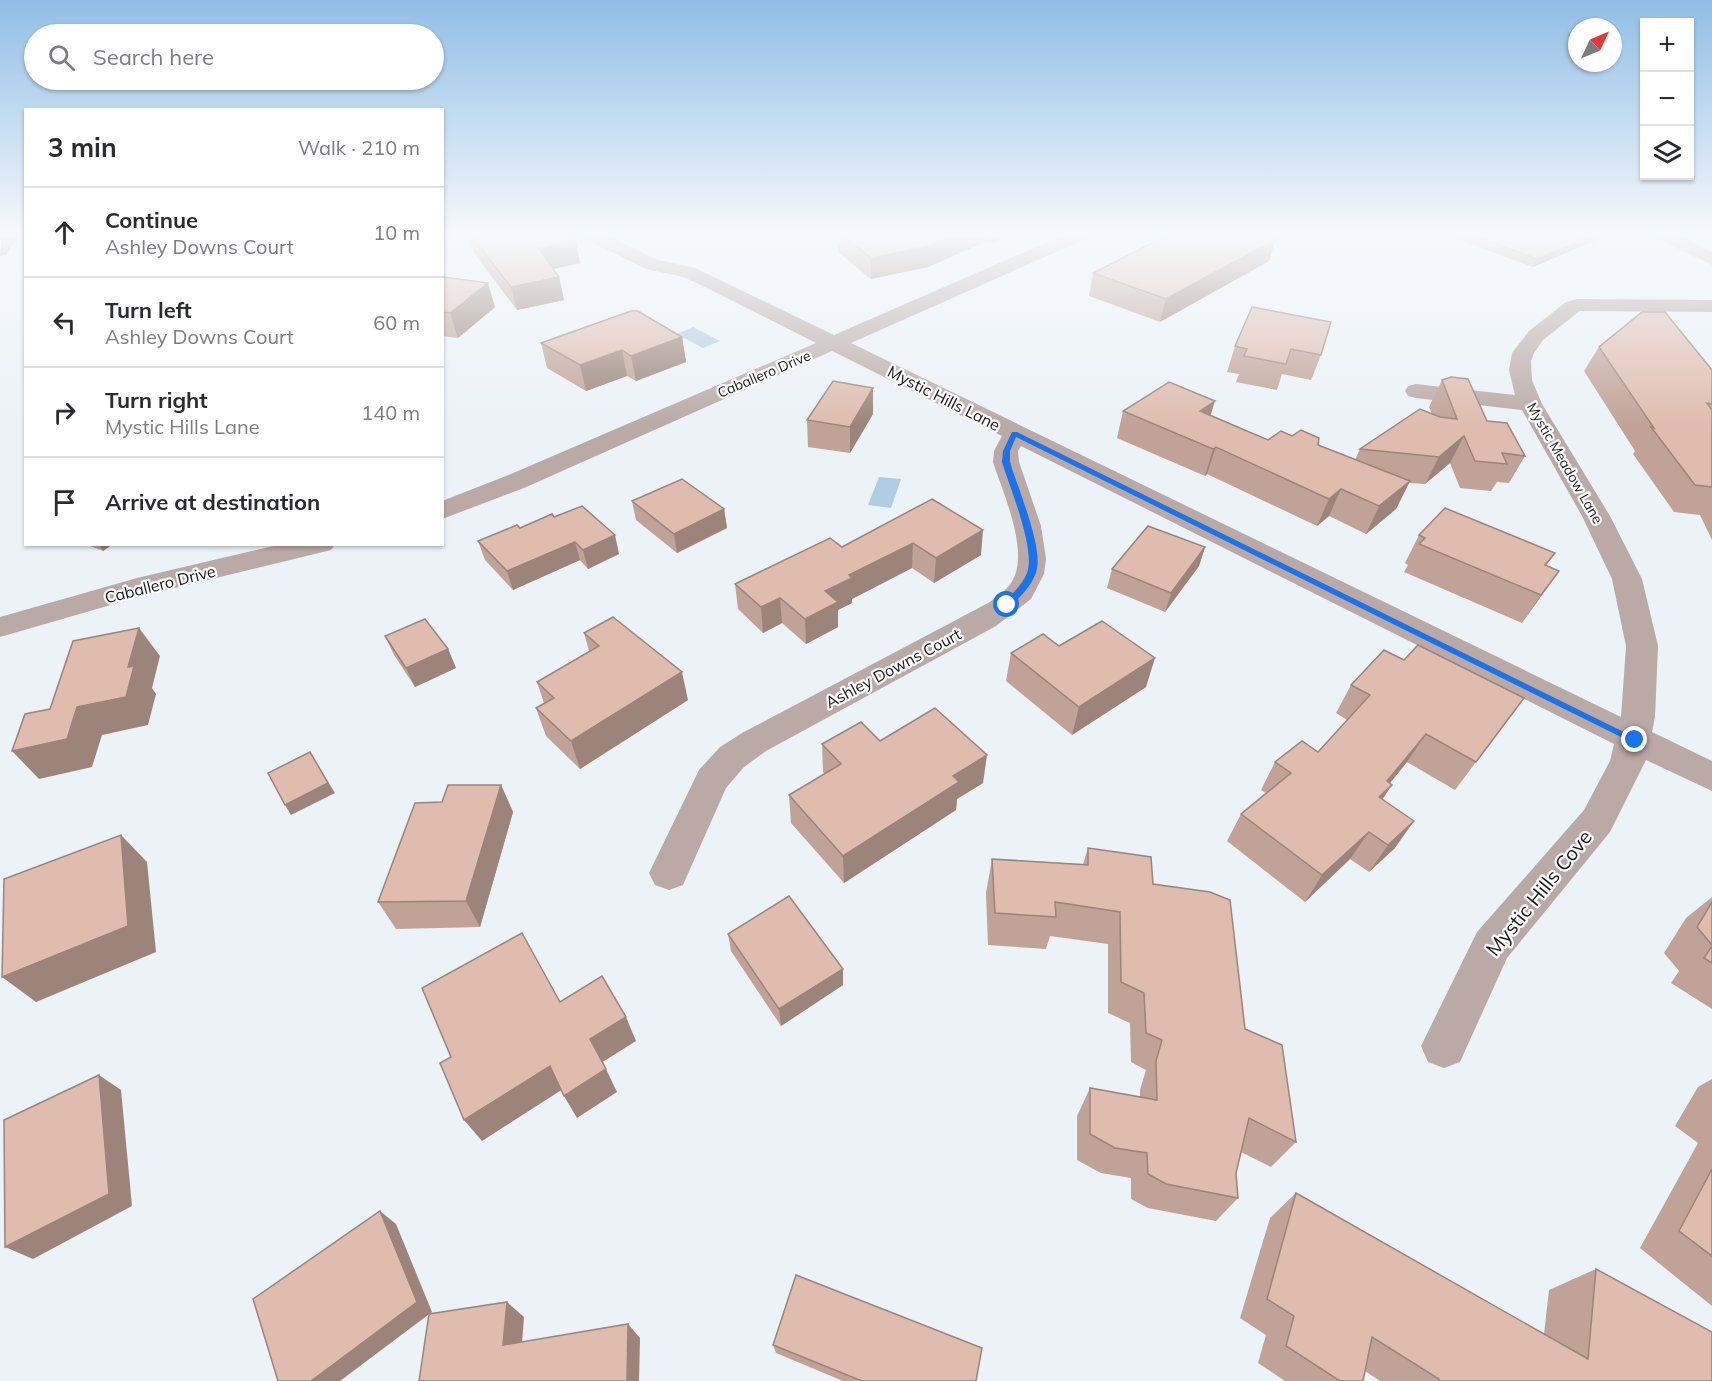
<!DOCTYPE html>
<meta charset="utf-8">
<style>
:root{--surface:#fff;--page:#f2f2f3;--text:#2b2b33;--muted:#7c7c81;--line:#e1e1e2}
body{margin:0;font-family:Mulish,sans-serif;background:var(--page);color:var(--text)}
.controls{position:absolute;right:18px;top:18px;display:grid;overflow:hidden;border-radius:0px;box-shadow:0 2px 4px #0004}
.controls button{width:54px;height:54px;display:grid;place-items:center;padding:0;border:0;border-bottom:2px solid var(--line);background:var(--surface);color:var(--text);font:30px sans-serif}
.compass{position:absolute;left:1568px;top:18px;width:54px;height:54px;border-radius:50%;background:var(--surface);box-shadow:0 2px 4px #0004;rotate:46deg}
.stop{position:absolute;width:18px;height:18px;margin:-14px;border:4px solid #1a73e8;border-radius:50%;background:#fff}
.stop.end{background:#1a73e8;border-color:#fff;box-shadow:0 2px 6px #0008}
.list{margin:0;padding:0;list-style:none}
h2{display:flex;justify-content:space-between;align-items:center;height:78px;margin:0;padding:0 24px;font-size:26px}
h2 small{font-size:20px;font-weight:400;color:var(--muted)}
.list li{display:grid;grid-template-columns:39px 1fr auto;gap:18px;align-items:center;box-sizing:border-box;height:90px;padding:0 24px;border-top:2px solid var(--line)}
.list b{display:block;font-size:22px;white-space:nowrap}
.list p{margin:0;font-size:20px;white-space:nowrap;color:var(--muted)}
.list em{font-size:20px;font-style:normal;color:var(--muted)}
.icon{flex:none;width:33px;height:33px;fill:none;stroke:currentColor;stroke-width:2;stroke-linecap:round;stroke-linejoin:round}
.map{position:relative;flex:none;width:1712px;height:1381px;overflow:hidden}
.search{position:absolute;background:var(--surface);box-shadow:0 2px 4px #0004;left:24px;top:24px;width:420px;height:66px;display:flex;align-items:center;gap:15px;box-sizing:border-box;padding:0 21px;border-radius:33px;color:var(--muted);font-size:22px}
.panel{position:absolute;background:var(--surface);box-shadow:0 2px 4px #0004;left:24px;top:108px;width:420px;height:438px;border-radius:0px}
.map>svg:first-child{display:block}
.water{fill:#adcee3}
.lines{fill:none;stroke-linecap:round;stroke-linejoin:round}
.street{fill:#baa9a5;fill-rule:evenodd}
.secondary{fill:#9e8680;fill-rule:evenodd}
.wall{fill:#c0a296}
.shaded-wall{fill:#9c847a}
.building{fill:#dfbcae;stroke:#9c847a;stroke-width:1.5}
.route{fill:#1a73e8}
.labels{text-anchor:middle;stroke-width:4.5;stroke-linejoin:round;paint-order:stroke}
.far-street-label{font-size:14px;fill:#141618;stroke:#fefefe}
.street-label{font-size:16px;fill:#141618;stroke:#fefefe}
.near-street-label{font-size:20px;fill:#141618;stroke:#fefefe}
</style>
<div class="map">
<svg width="1712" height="1381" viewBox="0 0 1712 1381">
<rect width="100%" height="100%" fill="#ebf2f8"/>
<g class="water">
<path d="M693,327L720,341L703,348L677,334Z"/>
<path d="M879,477L901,479L891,508L868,505Z"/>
</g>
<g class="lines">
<g class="street">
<path d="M579,233H602L658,260L695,268L834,335L1068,233H1092L1090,237L851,343L1621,717L1626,646L1612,579L1582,516L1522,410L1416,398L1408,396L1405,391L1408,386L1416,384L1515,395L1509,370L1512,353L1529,331L1566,302L1577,299L1712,300V312L1580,311L1543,340L1534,353L1531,361L1532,380L1542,404L1610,516L1642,579L1658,646L1655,717L1652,732L1712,761V791L1646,760L1610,832L1507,958L1460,1062L1444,1068L1428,1062L1421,1046L1477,932L1584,810L1610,761L1614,744L1021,446L1018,451L1019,462L1041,526L1046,559L1044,574L1031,599L996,626L766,751L744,767L726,788L683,885L669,890L655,885L649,873L699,770L720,747L742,733L990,602C997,596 1006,591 1011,583C1031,554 1003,493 993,462L994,451L1002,436L832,351L524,488L442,519V501L506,476L816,343L701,285L683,277L646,269L581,237Z"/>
<path d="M1652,233H1674L1712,252V265L1654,237Z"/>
<path d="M282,544H335L331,550L142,596L0,637V617L137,578Z"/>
</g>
<path class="secondary" d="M2,233H20L6,255L0,256Z"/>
</g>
<g class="wall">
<path d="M468,233H568L580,263L553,269L559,277L564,300L517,310L474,253Z"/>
<path d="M837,233H1014L992,243L987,241L928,267L871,279L838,252Z"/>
<path d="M1172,233H1280L1278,240L1275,241L1269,261L1160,322L1089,296L1093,273Z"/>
<path d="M1441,233H1602L1598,239L1533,267Z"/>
<path d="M442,279L495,307L458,338L442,336Z"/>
<path d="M1252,307L1321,355L1311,380L1282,374L1277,390L1236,382L1239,374L1227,372L1235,346Z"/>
<path d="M682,337L686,362L636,381L627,376L586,391L547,368L541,343Z"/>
<path d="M1599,347L1712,370V540L1700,515L1674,512L1633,454L1635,451L1584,371Z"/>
<path d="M1442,380L1525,456L1509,483L1497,482L1491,491L1460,488L1450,463L1425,484L1409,483L1396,509L1366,534L1329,516L1317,526L1207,474L1205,476L1117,438L1123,411L1211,415L1268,440L1292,436L1318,445L1355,460L1360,449L1432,414L1429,407Z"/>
<path d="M873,388V414L850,453L808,447L807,420Z"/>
<path d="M932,499L981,555L934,583L912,568L852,599V603L838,610V627L806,644L782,623L763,633L738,609L735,584L842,547Z"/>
<path d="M632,501L724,509L727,528L677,553L636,520Z"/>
<path d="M554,517L619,554L588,569L580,560L513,590L485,560L478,541Z"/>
<path d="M1419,535L1555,553L1546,566L1559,571L1522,623L1404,572L1408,565L1405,563Z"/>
<path d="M85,544H113L103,551Z"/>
<path d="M1205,547L1199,566L1165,612L1107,588L1112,569Z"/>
<path d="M584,633L688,700L580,769L546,736L536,708L544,703L537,682L589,651Z"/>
<path d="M385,636L448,649L456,668L415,687L394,655Z"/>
<path d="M1059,646L1146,687L1072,735L1006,681L1011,653Z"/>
<path d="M1404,660L1524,698L1455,790L1407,762L1390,783L1382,799L1395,848L1369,872L1350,859L1305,902L1227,841L1241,814L1266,793L1261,790L1275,762L1318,752L1347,720L1336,713L1351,685Z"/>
<path d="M880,741L983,783L957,799L956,810L844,883L791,823L789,795L825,774L823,772L822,744Z"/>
<path d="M501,785L513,812L480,927L396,929L378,902L442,802Z"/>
<path d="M1088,848L1153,884L1245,1029L1296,1142L1271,1167L1241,1152L1236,1173L1238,1198L1216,1221L1148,1208L1131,1199V1178L1101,1173L1077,1160V1116L1090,1088L1140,1097V1090L1146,1070L1131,1062L1130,1023L1108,1013V944L1050,936L1046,949L988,945L986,893L992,859L1083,864Z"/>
<path d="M1712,897V1009L1671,983L1679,971L1664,953L1686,918Z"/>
<path d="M728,934L843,985L781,1026L731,951Z"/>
<path d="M1712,1079V1306L1640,1248L1698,1143L1675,1126L1698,1087Z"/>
<path d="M1296,1193L1544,1334L1549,1290L1596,1269L1712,1381H1380L1365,1371L1363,1381H1285L1258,1363L1266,1335L1240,1318L1270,1218Z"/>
<path d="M773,1345L976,1381H843L776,1353Z"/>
</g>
<g class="shaded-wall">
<path d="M959,233H987V241L928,267L871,279V258Z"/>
<path d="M993,233H1014L992,243Z"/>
<path d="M1256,233H1280L1278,240L1275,241L1269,261L1160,322L1166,299Z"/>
<path d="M1598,233H1602L1598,239L1533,267L1537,259Z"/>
<path d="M576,241L580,263L545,271L539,249Z"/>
<path d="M559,277L564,300L517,310L511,287Z"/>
<path d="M488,283L495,307L458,338L450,313Z"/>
<path d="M682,337L686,362L636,381L631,356Z"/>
<path d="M622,350L627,376L586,391L580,365Z"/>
<path d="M873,388V414L850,453V427Z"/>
<path d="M1215,401L1207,427L1200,411Z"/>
<path d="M1464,436L1450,463L1425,484L1439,457Z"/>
<path d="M1216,447L1207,474L1205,476L1213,449Z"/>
<path d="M1410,481L1396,509L1366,534L1379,506Z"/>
<path d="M1341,489L1329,516L1317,526L1329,499Z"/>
<path d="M724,509L727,528L677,553L674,534Z"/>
<path d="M983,530L981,555L934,583L936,558Z"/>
<path d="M615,535L619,554L588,569L583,550Z"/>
<path d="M575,542L580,560L513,590L507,571Z"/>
<path d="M913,543L912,568L852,599V603L838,610V627L806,644L805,619L825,591L849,575Z"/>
<path d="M99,544H113L103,551Z"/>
<path d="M1205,547L1199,566L1165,612L1171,593Z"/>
<path d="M1559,571L1539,599L1522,623L1541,595Z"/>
<path d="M780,598L782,623L763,633L761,607Z"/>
<path d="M139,628L160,656L152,688L156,694L148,725L102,735L92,767L39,779L12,751L77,707L128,667Z"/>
<path d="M448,649L456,668L415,687L406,668Z"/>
<path d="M1155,658L1146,687L1072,735L1079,707Z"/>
<path d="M682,672L688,700L580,769L571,741Z"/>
<path d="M1426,734L1407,762L1369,809L1387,781Z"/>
<path d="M310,752L335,793L291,815L285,805Z"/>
<path d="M987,755L983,783L957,799L956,810L844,883L843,856L953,776Z"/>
<path d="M501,785L513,812L480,927L466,901Z"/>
<path d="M1392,785L1374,812L1379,797Z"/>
<path d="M1414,821L1395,848L1369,872L1388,845Z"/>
<path d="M1369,832L1350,859L1305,902L1322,875Z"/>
<path d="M121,835L147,862L156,952L36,1002L2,977Z"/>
<path d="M843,969V985L781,1026L779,1009Z"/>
<path d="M626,1017L636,1041L601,1063L590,1039Z"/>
<path d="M550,1066L563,1089L482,1141L464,1120Z"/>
<path d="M606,1069L617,1092L577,1118L564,1096Z"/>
<path d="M99,1075L121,1090L132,1206L33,1259L5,1247Z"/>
<path d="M380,1211L396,1224L432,1312L340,1381H311Z"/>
<path d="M507,1302L524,1317L521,1357L503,1345Z"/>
<path d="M628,1324L640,1338L639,1381H627Z"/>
</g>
<g class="building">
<path d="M469,233H568L576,241L539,249L559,277L511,287Z"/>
<path d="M840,233H959L929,246L871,258Z"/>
<path d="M1172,233H1260L1276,239L1166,299L1093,273Z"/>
<path d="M1466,233H1598L1537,259Z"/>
<path d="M444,277L488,283L450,313L442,312V279Z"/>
<path d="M1252,307L1331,322L1321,355L1291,349L1286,364L1244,356L1247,349L1235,346Z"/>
<path d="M631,311H638L682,337L631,356L622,350L580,365L541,343Z"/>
<path d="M1642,312H1665L1712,370V404L1707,403L1712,410V487L1695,485L1651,427L1654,428L1599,347Z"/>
<path d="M1451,377L1468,379L1487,421L1507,423L1525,456L1502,453L1507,464L1475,461L1464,436L1439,457L1360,449L1420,409L1440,417L1457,419L1442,380Z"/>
<path d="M833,381L873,388L850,427L807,420Z"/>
<path d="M1169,382L1215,401L1200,411L1268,440L1281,431L1292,436L1301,430L1319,438L1318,445L1410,481L1379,506L1341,489L1329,499L1216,447L1213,449L1123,411Z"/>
<path d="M682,479L724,509L674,534L632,501Z"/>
<path d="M932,499L983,530L936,558L913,543L849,575L852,578L825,591L838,602L805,619L780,598L761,607L735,584L830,538L842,547Z"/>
<path d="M582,506L615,535L583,550L575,542L507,571L478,541L517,525L520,528L552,514L554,517Z"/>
<path d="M1445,508L1555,553L1545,565L1559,571L1541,595L1419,544L1425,538L1419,535Z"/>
<path d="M1148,526L1205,547L1171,593L1112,569Z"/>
<path d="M613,617L682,672L571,741L536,708L554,698L537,682L599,646L584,633Z"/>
<path d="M425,619L448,649L406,668L385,636Z"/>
<path d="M1102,621L1155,658L1079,707L1011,653L1043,634L1059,646Z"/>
<path d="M139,628L128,667L134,666L126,697L77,707L67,739L12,751L25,714L50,709L73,641Z"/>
<path d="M1418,645L1524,698L1476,762L1426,734L1387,781L1392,785L1379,797L1414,821L1388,845L1369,832L1322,875L1241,814L1291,773L1275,762L1302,741L1318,752L1370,695L1351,685L1384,650L1404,660Z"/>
<path d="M935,708L987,755L953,776L959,782L843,856L789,795L841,764L822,744L861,722L880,741Z"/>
<path d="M310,752L328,783L285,805L268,773Z"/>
<path d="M448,785H501L466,901L378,902L415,803L442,802Z"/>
<path d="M121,835L128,926L2,977L4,879Z"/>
<path d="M1088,848L1151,857L1153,884L1210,892L1230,900L1245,1029L1282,1045L1296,1142L1249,1118L1236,1173L1238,1198L1166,1184L1148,1174L1147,1153L1115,1148L1090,1134V1088L1157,1100L1156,1061L1162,1040L1146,1033L1144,993L1121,982L1120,912L1055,902L1056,917L995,913L992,859L1088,865Z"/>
<path d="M789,896L843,969L779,1009L728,934Z"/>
<path d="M1712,902V945L1697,927Z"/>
<path d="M522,933L560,1002L602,976L626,1017L590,1039L606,1069L564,1096L550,1066L464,1120L440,1063L451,1057L422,988Z"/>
<path d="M1712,946V963L1704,958Z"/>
<path d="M99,1075L109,1194L5,1247L4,1120Z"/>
<path d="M1712,1169V1256L1679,1231Z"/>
<path d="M1296,1193L1588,1359L1596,1269L1712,1332V1381H1438L1439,1379L1372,1337L1363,1381H1340L1286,1346L1294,1316L1267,1299Z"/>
<path d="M380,1211L417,1302L311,1381H278L253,1299Z"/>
<path d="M796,1275L982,1348L976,1381H862L773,1345Z"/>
<path d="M507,1302L503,1345L628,1324L627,1381H419L429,1314Z"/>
</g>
<linearGradient id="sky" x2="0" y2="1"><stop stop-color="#90bee6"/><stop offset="0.55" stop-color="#f6f9fc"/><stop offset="1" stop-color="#f6f9fc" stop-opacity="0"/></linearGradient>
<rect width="1712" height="427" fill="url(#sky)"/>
<path class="route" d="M1012,432H1017L1640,740L1638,742H1631L1016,437L1010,451V462C1018,489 1042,544 1037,569C1033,585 1021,596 1010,607H1004V603C1013,593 1022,585 1027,573C1036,550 1010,488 1002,462L1003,451Z"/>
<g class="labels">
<g class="far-street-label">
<text transform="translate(764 374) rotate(-23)" y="5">Caballero Drive</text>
<text transform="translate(1565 463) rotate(60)" y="5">Mystic Meadow Lane</text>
</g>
<g class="street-label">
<text transform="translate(944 398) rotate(27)" y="6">Mystic Hills Lane</text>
<text transform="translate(160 584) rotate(-14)" y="6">Caballero Drive</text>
<text transform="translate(893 668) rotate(-28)" y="6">Ashley Downs Court</text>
</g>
<g class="near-street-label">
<text transform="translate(1539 893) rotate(-51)" y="7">Mystic Hills Cove</text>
</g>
</g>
</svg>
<div class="controls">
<button>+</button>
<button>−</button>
<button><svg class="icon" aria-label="layers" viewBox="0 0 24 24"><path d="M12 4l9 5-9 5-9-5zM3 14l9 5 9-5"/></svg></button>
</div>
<svg class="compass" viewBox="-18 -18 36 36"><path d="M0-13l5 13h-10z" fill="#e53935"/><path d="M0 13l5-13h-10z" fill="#7c7c81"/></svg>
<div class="stop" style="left:1007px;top:605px"></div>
<div class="stop end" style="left:1635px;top:740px"></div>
<div class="search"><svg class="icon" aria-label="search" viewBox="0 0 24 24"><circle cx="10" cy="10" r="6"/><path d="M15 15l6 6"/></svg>Search here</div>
<section class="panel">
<h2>3 min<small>Walk · 210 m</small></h2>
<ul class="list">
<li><svg class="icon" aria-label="ahead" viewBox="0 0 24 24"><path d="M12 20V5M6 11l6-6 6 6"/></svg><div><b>Continue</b><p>Ashley Downs Court</p></div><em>10 m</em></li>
<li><svg class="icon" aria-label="left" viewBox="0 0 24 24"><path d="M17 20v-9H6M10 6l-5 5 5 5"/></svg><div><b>Turn left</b><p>Ashley Downs Court</p></div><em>60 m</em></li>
<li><svg class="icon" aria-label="right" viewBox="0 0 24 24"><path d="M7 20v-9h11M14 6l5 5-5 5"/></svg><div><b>Turn right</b><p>Mystic Hills Lane</p></div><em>140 m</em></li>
<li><svg class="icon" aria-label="arrive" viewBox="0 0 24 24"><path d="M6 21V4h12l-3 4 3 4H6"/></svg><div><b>Arrive at destination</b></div></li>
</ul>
</section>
</div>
